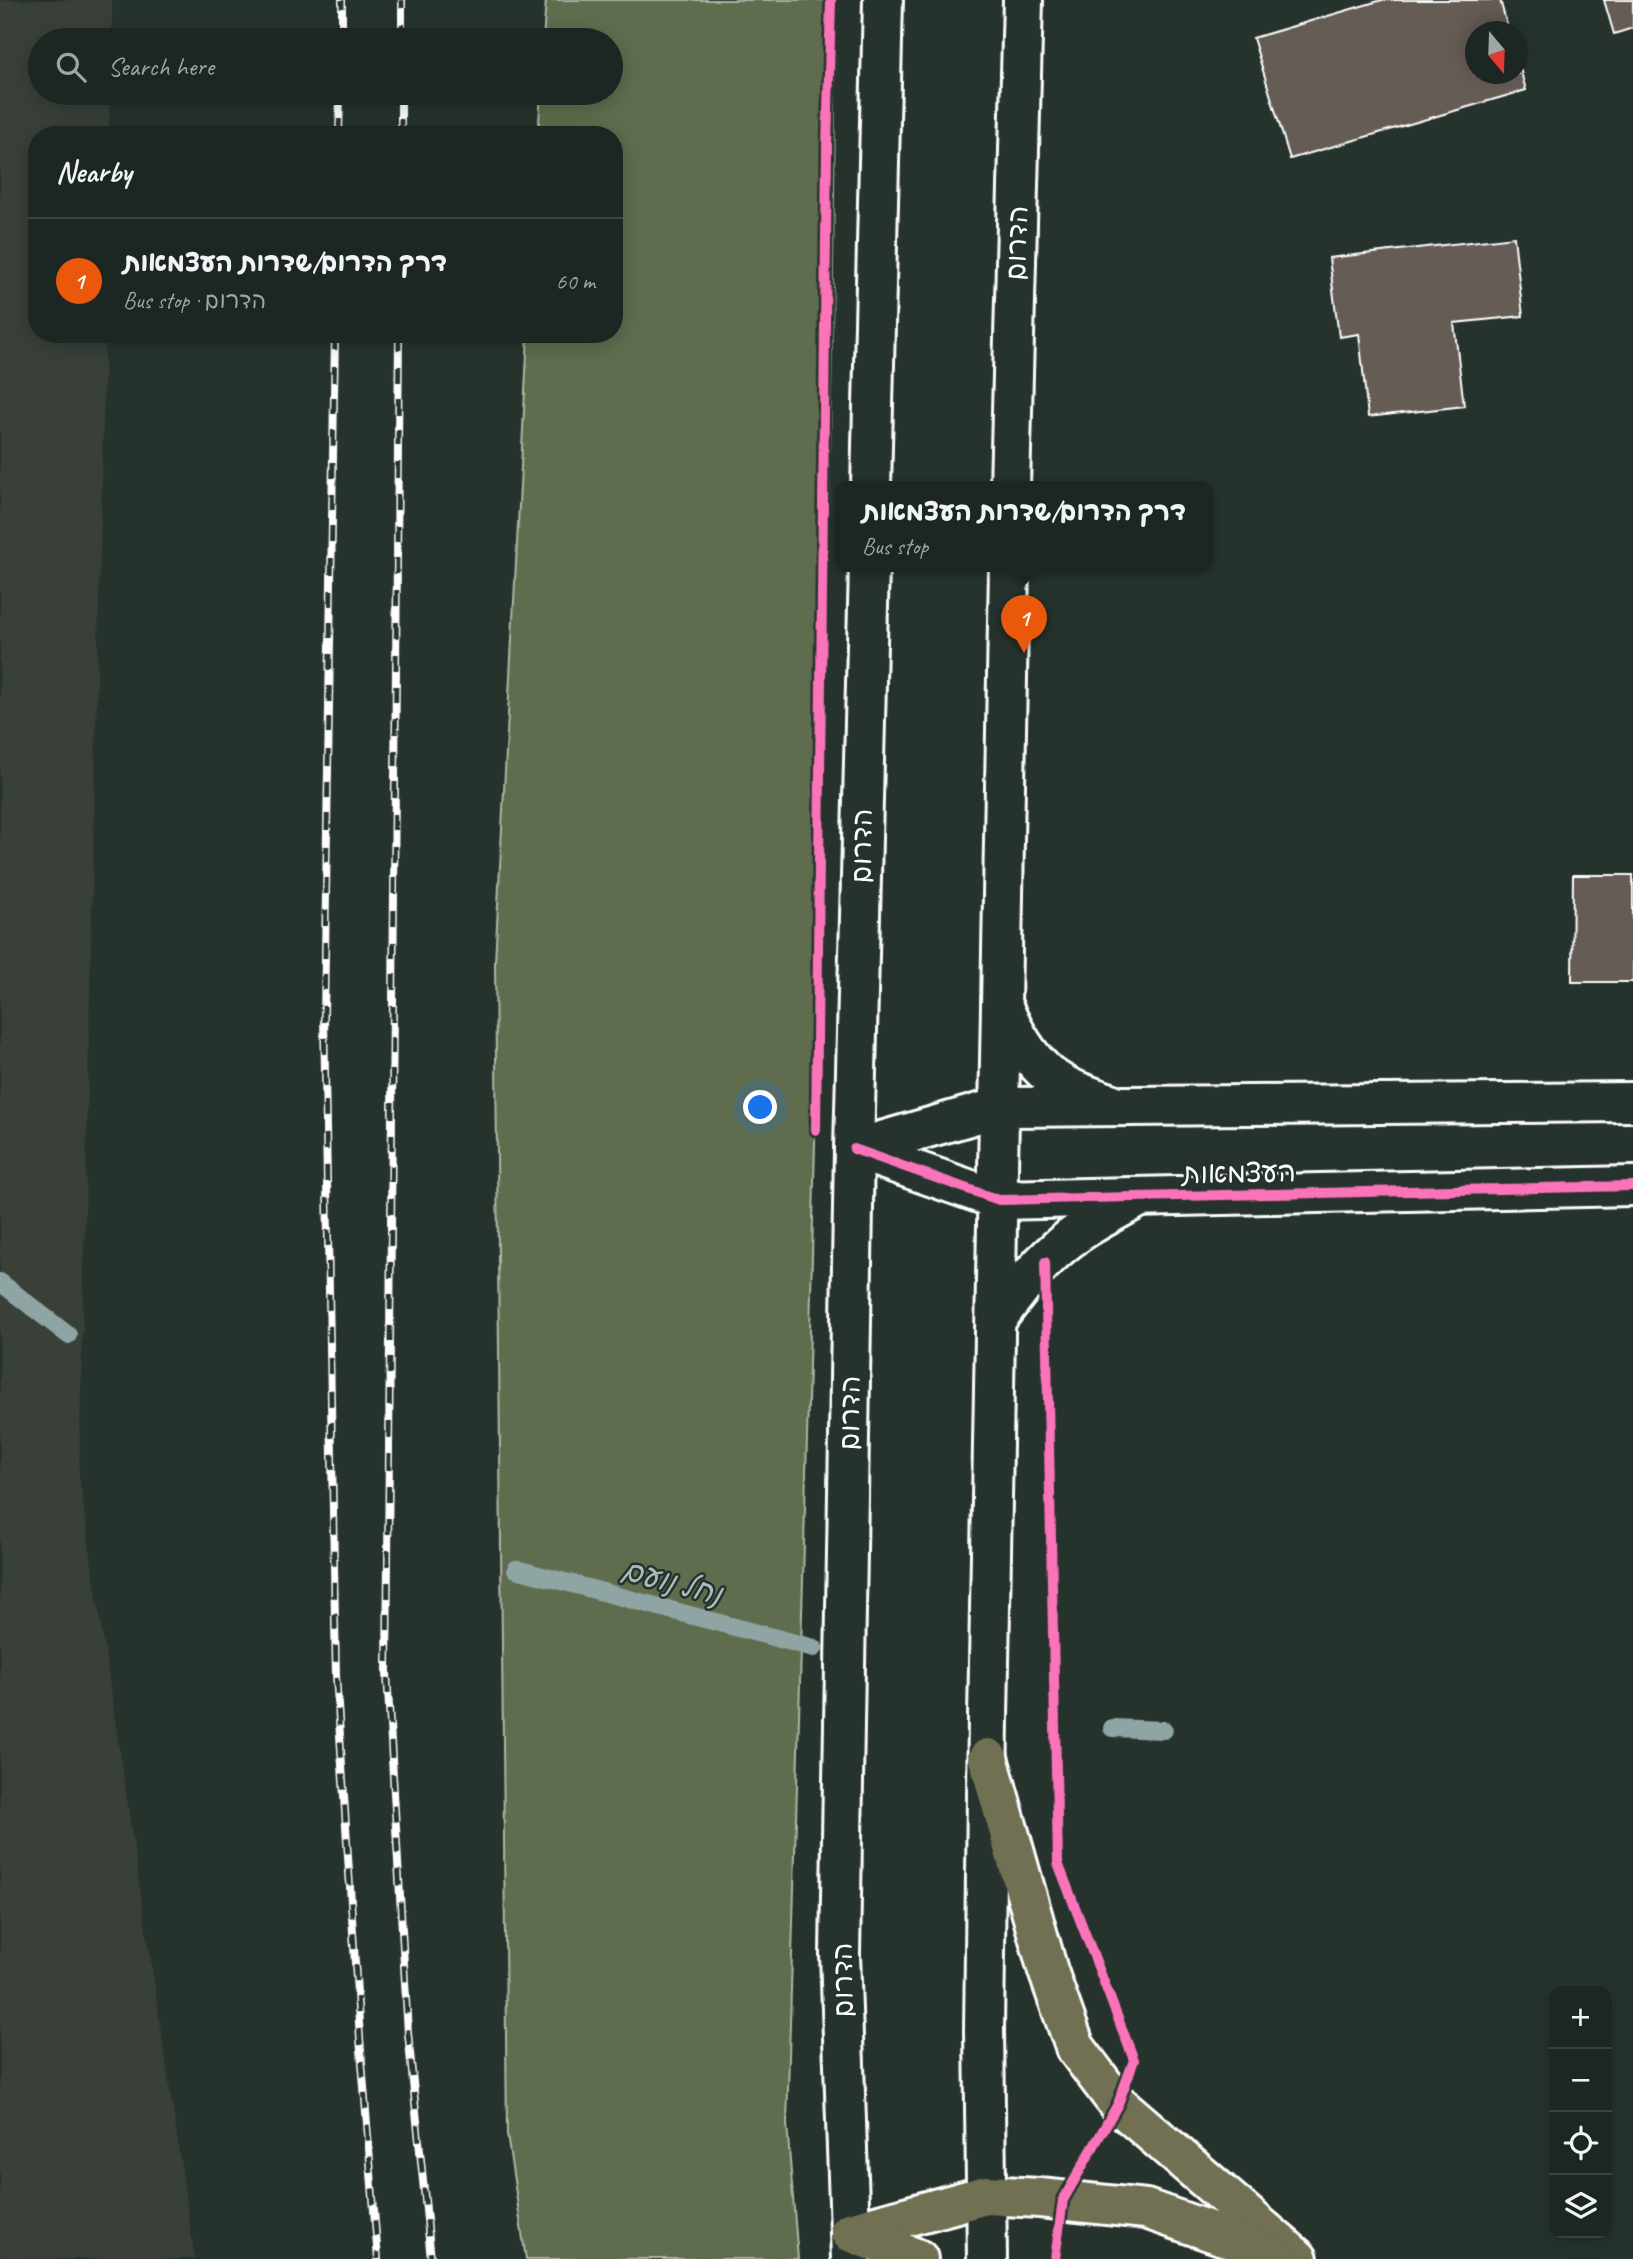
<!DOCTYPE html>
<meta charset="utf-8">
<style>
:root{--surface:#1c2622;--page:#29322f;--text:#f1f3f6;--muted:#a0a5a5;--line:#3a4340;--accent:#ea580c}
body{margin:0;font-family:Caveat,"Playpen Sans Hebrew",sans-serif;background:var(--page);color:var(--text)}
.controls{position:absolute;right:21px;bottom:21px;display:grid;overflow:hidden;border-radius:14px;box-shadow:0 4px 18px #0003}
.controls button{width:63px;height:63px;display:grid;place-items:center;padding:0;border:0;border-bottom:2px solid var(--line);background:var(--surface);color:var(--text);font:35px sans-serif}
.compass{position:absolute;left:1465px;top:21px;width:63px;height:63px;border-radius:50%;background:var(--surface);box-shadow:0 4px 18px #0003;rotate:161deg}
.you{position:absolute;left:761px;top:1108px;width:24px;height:24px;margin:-18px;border:5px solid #fff;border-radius:50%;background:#1a73e8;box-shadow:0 0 0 10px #1a73e833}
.badge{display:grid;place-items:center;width:46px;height:46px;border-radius:50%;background:var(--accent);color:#fff;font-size:23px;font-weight:700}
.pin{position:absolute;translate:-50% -58px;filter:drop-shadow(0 2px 4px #0008)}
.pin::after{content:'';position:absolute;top:37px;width:24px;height:21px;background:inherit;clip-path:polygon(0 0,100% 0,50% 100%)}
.popup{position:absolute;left:835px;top:481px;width:378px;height:91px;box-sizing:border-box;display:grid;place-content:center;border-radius:14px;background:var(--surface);filter:drop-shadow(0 2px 5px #0005);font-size:23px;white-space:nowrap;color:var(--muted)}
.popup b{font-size:26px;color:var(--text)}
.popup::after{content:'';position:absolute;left:50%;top:100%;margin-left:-14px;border:14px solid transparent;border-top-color:var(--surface)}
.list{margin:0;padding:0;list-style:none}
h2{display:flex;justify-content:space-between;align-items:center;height:91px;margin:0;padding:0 28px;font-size:30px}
h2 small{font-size:23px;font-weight:400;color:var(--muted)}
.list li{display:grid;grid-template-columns:46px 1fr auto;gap:21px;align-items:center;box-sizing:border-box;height:126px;padding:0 28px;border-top:2px solid var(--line)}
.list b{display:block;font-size:26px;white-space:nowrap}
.list p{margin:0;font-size:23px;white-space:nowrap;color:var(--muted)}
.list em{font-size:23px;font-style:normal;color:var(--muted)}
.icon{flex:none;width:38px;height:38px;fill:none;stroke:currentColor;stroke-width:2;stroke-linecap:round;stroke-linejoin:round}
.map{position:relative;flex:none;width:1633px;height:2259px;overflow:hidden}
.search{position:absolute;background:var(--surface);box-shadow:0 4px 18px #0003;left:28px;top:28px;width:595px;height:77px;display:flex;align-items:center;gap:18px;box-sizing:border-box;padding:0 24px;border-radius:38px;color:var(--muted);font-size:26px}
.panel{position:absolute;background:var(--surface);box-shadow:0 4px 18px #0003;left:28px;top:126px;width:595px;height:217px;border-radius:28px}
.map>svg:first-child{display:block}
.built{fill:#393f39}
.green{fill:#5f6c4e;stroke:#afb6a6;stroke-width:2}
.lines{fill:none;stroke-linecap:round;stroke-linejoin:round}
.stream{stroke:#8fa5a4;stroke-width:18}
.building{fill:#665b56;stroke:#fff;stroke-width:2}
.tertiary-casing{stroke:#fff;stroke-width:44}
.secondary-casing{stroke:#fff;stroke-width:44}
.trunk-casing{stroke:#fff;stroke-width:44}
.tertiary{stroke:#26332d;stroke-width:38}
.secondary{stroke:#26332d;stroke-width:38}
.trunk{stroke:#716f52;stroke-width:38}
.rail-casing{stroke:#fff;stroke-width:8}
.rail{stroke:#26332d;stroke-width:5;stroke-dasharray:16;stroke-linecap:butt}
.cycleway-casing{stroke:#26332d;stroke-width:15}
.cycleway{stroke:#fb73b8;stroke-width:10}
.labels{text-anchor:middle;stroke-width:5;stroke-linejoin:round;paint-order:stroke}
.street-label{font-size:28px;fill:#fff;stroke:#26332d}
.water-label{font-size:30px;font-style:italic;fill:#abbcbb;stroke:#26332d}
</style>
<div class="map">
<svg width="1633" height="2259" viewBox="0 0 1633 2259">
<rect width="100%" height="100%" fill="#26332d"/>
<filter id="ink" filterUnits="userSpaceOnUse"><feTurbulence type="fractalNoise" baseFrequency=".0143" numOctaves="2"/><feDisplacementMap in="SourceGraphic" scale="14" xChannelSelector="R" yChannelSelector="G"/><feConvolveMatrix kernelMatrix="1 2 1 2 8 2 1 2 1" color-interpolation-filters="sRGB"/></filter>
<g filter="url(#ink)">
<path class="built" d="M0,0H112V40H40V93H110L109,135H37V334H105L79,1476L195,2259H0Z"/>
<path class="green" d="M546,0H836C830,708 808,1416 787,2124L798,2259H526L507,2135L495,962L528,334H614V135H538L541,93H611V40H543Z"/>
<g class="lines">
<g class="stream">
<path d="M0,1282L68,1335"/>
<path d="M516,1569L814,1648"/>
<path d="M1112,1728L1164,1730"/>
</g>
</g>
<g class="building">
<path d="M1382,0H1500L1509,32H1476V74H1518V61L1526,90L1290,159L1253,38Z"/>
<path d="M1604,0H1633V28L1614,34Z"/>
<path d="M1514,237L1523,316L1454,323L1464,406L1368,417L1359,334L1339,337L1329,258Z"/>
<path d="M1573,875H1633V982H1572Z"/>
</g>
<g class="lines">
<g class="tertiary-casing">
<g id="tertiary">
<path d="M854,1149L999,1200L1633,1186"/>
<path d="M854,1149L1000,1107L1633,1102"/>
</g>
</g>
<g class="secondary-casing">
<g id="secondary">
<path d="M871,487L883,0"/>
<path d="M1010,487L1023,0"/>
<path d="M1003,1008C1014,1032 1028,1058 1049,1075C1069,1091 1096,1098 1119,1106"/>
<path d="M996,1320C1015,1295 1033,1270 1056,1250C1080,1228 1112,1213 1140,1197"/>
<path d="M851,2259L840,1954L854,1149L869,567"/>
<path d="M987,2259L984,2030L988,1718L1009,567"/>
</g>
</g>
<g class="trunk-casing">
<g id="trunk">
<path d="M988,1758L1048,1971L1075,2047L1118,2104L1298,2259"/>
<path d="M850,2232L986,2195L1040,2198L1146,2209L1238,2241L1277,2259"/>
<path d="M850,2232L918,2259"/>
</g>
</g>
<use href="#tertiary" class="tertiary"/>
<use href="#secondary" class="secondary"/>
<use href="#trunk" class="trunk"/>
<g class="rail-casing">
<g id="rail">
<path d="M342,40V0"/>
<path d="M402,40V0"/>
<path d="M339,135L340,93"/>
<path d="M401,135V93"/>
<path d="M335,334L324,1017L336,1675L360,2038L378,2259"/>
<path d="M399,334L387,1673L408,2033L431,2259"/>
</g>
</g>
<use href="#rail" class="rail"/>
<g class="cycleway-casing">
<g id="cycleway">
<path d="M816,1130L827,147L831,0"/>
<path d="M854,1149L999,1200L1633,1186"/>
<path d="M1045,1262L1058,1863L1134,2060L1118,2104L1063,2200L1055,2259"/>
</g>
</g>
<use href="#cycleway" class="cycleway"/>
</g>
</g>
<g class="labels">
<g class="street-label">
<text transform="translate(1016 243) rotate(-88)" y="10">הדרום</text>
<text transform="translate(861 846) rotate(-89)" y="10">הדרום</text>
<text transform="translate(1239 1172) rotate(-1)" y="10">העצמאות</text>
<text transform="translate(849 1413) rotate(-89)" y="10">הדרום</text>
<text transform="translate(842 1980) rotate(-91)" y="10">הדרום</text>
</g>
<g class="water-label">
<text transform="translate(672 1582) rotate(15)" y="10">נחל נועם</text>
</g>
</g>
</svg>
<div class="controls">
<button>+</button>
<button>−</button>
<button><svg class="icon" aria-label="locate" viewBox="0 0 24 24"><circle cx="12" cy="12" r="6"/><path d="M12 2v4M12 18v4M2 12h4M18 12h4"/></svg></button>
<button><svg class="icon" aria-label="layers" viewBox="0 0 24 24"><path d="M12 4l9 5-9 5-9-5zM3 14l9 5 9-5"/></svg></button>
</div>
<svg class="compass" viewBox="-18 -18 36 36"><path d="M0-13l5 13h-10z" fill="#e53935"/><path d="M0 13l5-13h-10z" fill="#a0a5a5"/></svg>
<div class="you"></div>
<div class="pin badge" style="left:1024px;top:653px">1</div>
<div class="popup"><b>דרך הדרום/שדרות העצמאות</b>Bus stop</div>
<div class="search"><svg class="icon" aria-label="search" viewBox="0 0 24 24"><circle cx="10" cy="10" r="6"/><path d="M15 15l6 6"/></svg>Search here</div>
<section class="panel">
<h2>Nearby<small></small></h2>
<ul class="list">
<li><span class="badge">1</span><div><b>דרך הדרום/שדרות העצמאות</b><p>Bus stop · הדרום</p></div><em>60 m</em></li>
</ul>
</section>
</div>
